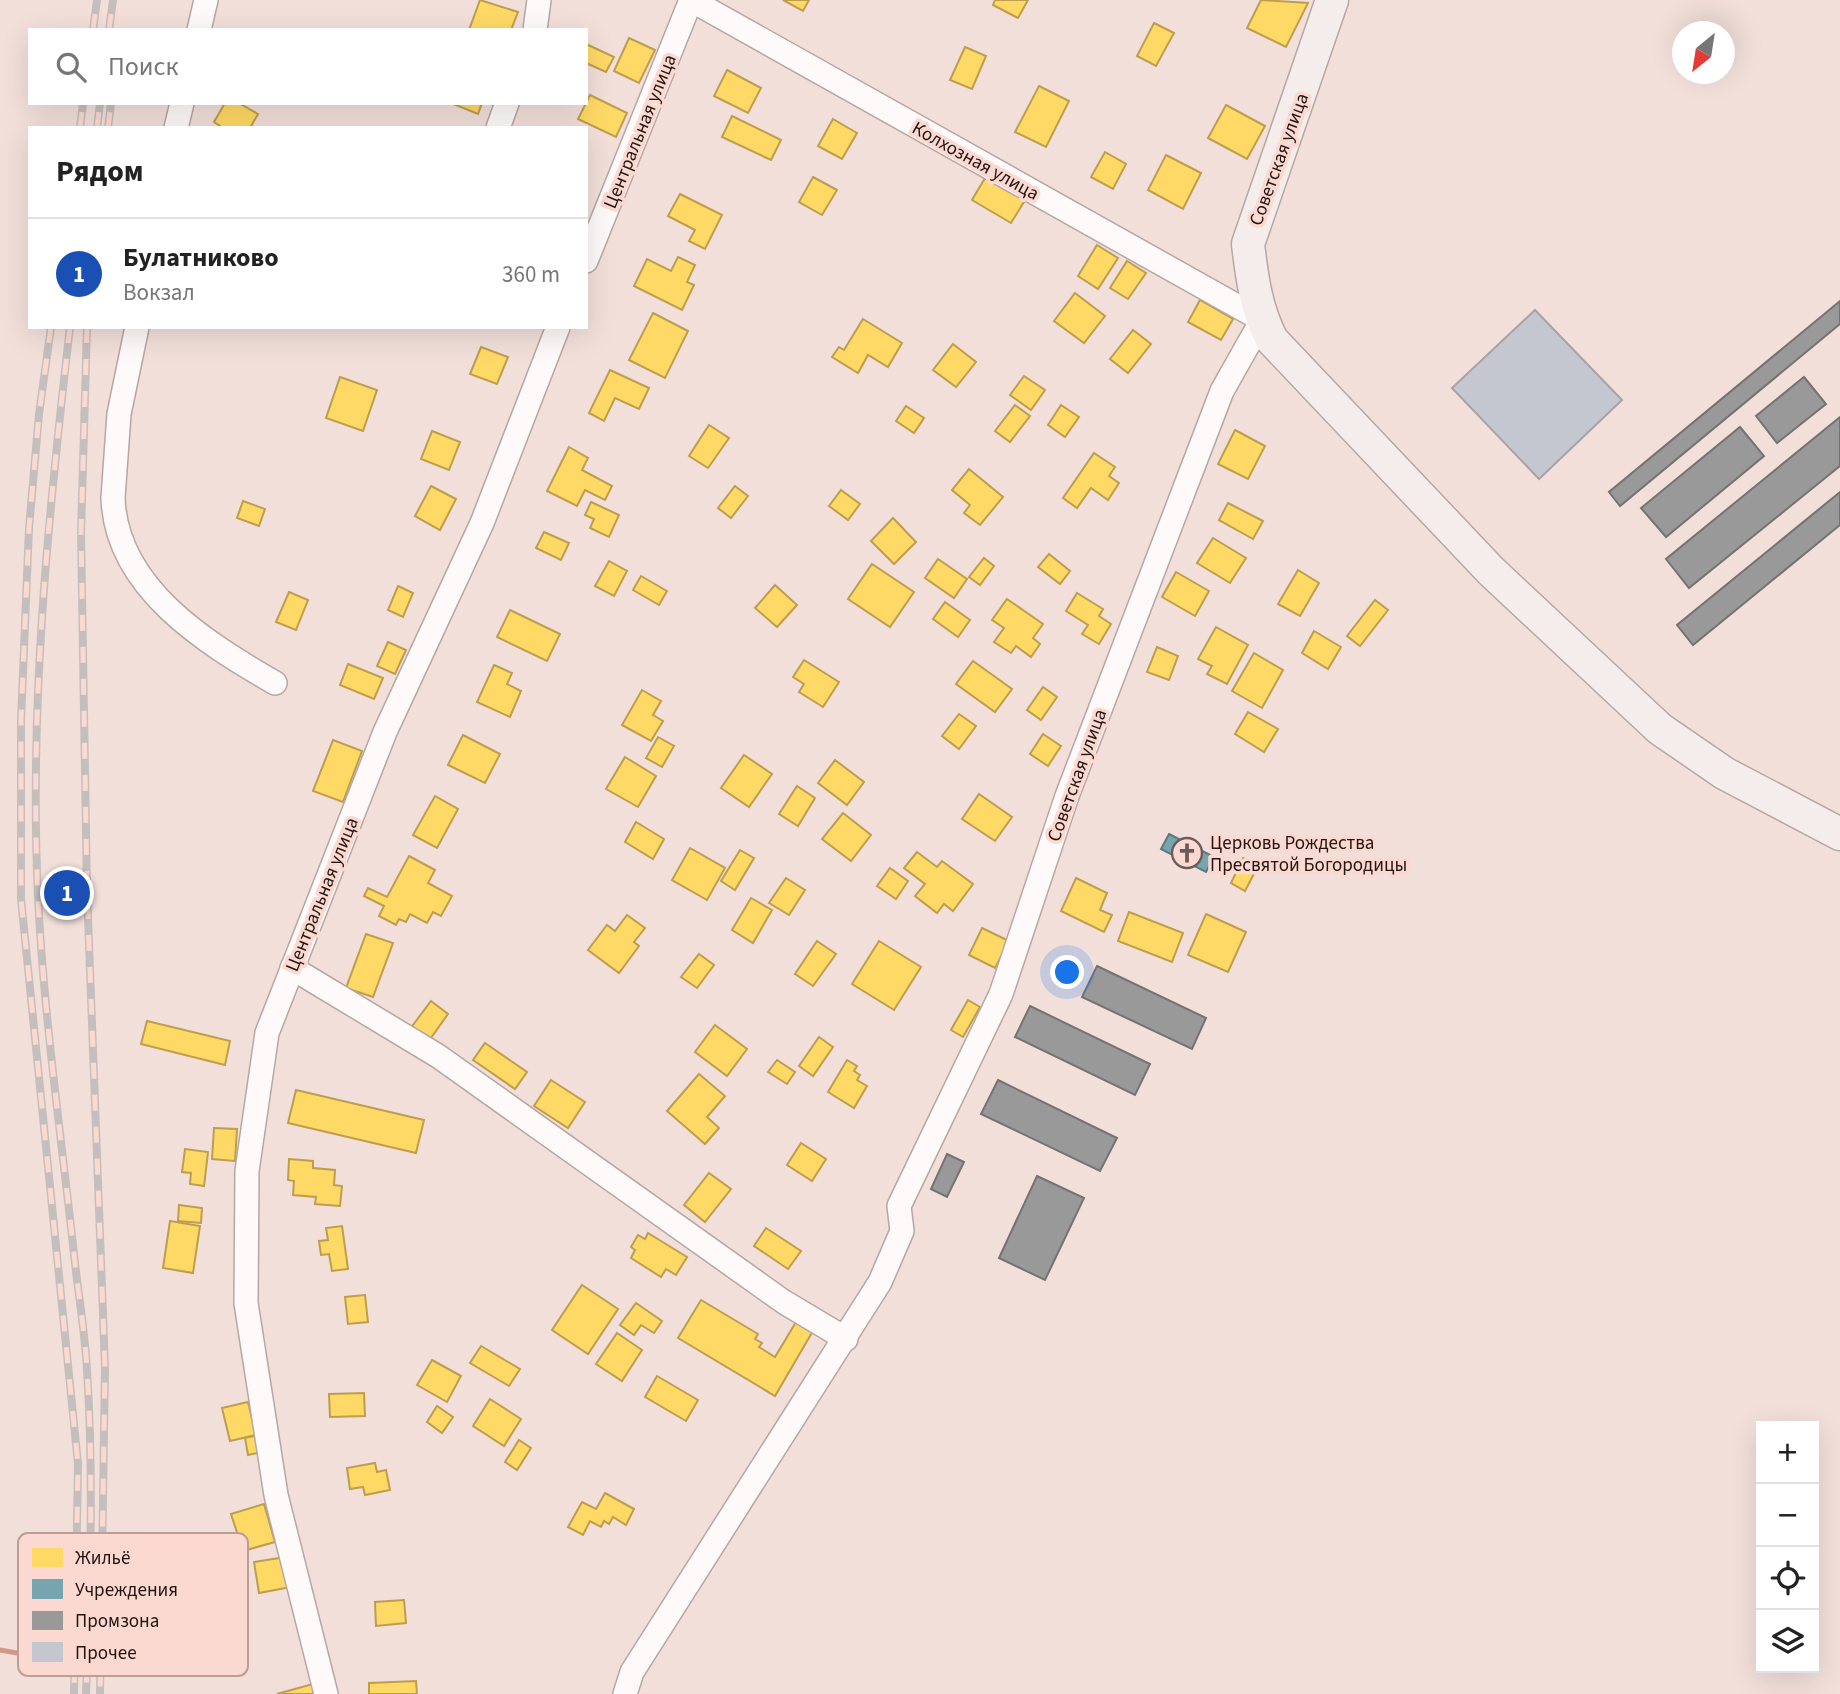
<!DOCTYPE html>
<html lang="ru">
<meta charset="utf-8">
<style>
:root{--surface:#fff;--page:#f6f6f6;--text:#222;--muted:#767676;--line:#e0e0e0;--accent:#0f766e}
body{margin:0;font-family:"Source Sans 3",sans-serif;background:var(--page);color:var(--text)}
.controls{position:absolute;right:21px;bottom:21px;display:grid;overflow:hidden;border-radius:0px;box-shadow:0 7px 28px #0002}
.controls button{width:63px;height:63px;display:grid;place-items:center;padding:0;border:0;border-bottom:2px solid var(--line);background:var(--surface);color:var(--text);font:35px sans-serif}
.compass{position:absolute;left:1672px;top:21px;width:63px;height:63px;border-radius:50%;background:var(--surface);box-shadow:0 7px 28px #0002;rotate:210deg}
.you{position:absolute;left:1068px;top:973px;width:24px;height:24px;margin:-18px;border:5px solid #fff;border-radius:50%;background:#1a73e8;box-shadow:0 0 0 10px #1a73e833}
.badge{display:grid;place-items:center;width:46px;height:46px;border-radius:50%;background:var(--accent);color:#fff;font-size:23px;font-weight:700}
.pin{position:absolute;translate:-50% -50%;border:4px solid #fff;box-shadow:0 2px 7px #0006}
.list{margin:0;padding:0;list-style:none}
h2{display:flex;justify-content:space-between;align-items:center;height:91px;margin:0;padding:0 28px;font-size:30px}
h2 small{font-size:23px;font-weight:400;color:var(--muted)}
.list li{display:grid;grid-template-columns:46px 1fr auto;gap:21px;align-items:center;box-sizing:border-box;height:112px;padding:0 28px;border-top:2px solid var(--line)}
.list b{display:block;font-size:26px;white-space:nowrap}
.list p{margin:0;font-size:23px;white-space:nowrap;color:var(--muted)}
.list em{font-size:23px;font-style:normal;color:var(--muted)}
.icon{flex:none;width:38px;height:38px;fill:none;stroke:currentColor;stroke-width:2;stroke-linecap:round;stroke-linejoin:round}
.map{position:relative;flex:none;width:1840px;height:1694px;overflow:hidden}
.search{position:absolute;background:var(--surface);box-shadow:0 7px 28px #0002;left:28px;top:28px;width:560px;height:77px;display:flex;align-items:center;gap:18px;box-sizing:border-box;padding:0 24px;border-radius:0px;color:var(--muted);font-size:26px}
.panel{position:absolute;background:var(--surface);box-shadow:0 7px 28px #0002;left:28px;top:126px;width:560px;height:203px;border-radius:0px}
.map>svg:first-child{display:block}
.homes{fill:#ffd966;stroke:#bd9e4d;stroke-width:2}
.public{fill:#76a5af;stroke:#5d7a80;stroke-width:2}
.industry{fill:#999;stroke:#757271;stroke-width:2}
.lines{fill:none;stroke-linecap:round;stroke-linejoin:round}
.stream{stroke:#d59888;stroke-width:5}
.building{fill:#c5c7d0;stroke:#a8a2a5;stroke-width:2}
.street-casing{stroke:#b6a7a4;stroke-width:26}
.secondary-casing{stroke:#b6a7a4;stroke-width:35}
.street{stroke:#fdfaf9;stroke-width:23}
.secondary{stroke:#f4edec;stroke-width:32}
.rail-casing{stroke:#c4bfbd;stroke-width:8}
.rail{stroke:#fcd9d0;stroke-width:5;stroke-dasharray:16;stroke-linecap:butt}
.labels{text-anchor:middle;stroke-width:7;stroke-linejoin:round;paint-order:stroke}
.street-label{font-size:19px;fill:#221613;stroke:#fcd9d0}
.poi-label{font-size:19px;fill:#221613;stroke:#fcd9d0;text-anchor:start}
.key{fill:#fcd9d0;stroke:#bb9e97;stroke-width:2}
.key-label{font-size:19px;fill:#221613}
</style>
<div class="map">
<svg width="1840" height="1694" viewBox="0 0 1840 1694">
<rect width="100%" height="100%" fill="#f2dfda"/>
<g class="homes">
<path d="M480,0L518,12L511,30H469Z"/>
<path d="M783,0H809L803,11Z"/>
<path d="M995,0H1028L1018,18L993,5Z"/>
<path d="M1261,0L1308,3L1286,47L1247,28Z"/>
<path d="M1154,23L1174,33L1156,66L1137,56Z"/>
<path d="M629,38L655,50L639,83L614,71Z"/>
<path d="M586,44L614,57L606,72L586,63Z"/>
<path d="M965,47L986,56L972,89L950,80Z"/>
<path d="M727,70L761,88L748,113L714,96Z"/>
<path d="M1039,86L1069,101L1046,147L1015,132Z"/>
<path d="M590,95L627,113L616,137L578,119Z"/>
<path d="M225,103H239L258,114L250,128H223L214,122Z"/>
<path d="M451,103H482L478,114Z"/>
<path d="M1226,105L1265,126L1247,159L1208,138Z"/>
<path d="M732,116L781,140L771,160L722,137Z"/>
<path d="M833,119L857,133L842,159L818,146Z"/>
<path d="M1105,152L1126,164L1113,189L1091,177Z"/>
<path d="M1166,155L1201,173L1183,209L1148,190Z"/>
<path d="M988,173L1027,197L1011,223L972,200Z"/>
<path d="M813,177L837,190L822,215L799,202Z"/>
<path d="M680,194L722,215L705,249L689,241L695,230L668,216Z"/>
<path d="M1097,245L1118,258L1098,289L1078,276Z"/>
<path d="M678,257L695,265L687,282L694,285L682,310L634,286L647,259L671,271Z"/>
<path d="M1127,261L1146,273L1128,299L1110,288Z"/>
<path d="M1075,293L1105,316L1084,343L1054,321Z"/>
<path d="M1200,300L1233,319L1221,340L1188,322Z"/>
<path d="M653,313L688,331L665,378L629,360Z"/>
<path d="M863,319L902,343L888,367L868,355L858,373L832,357L839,347L844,350Z"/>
<path d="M1133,330L1151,344L1128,373L1110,359Z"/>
<path d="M953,344L976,362L956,387L933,370Z"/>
<path d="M481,347L508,357L497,384L470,374Z"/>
<path d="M610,370L649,388L639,409L615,398L604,421L589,413Z"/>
<path d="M1024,376L1045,390L1031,410L1010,395Z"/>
<path d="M340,377L377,390L363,431L326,418Z"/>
<path d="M1015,405L1030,416L1010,442L995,431Z"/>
<path d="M1061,405L1079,417L1065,437L1048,425Z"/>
<path d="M906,406L924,418L914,433L896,421Z"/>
<path d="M709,425L729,438L708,468L689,456Z"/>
<path d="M1235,430L1265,446L1248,479L1218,464Z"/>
<path d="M432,431L460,442L449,470L421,459Z"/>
<path d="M569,447L588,458L582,470L612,486L605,500L585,490L577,506L547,491Z"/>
<path d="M1094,453L1115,467L1109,476L1119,483L1108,500L1091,488L1077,508L1063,498Z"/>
<path d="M969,469L1003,497L980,525L964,513L970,505L952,490Z"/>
<path d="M431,486L456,499L440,530L415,516Z"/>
<path d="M735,486L748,496L731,518L718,508Z"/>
<path d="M841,490L860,504L848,520L829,506Z"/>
<path d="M243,501L265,509L259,526L237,518Z"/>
<path d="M591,502L619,515L609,537L590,528L594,519L585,515Z"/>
<path d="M1228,503L1263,521L1253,539L1219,520Z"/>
<path d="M893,518L916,542L894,564L871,541Z"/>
<path d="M544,532L569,543L561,560L536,548Z"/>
<path d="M1213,538L1246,558L1230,583L1197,563Z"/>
<path d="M1049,554L1070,571L1060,584L1038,567Z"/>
<path d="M984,558L994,566L980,585L969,577Z"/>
<path d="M938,559L967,579L954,598L925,578Z"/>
<path d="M609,561L627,571L614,596L595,586Z"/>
<path d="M872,564L914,592L890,627L848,599Z"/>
<path d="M1298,570L1319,583L1300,616L1278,604Z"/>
<path d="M1176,572L1209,591L1195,616L1162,597Z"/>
<path d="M641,576L667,591L659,605L633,590Z"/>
<path d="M775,585L797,605L777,627L755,608Z"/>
<path d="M398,586L413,593L403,617L388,610Z"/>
<path d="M289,592L308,600L296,630L276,622Z"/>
<path d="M1077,593L1103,609L1099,616L1111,624L1099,644L1082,634L1088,625L1066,611Z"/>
<path d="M1007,599L1043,624L1033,638L1040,644L1031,657L1016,646L1011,653L994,642L1004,628L992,620Z"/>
<path d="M1375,600L1388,610L1360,646L1347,636Z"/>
<path d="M945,602L970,620L958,637L933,619Z"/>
<path d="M510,610L560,634L547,661L497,637Z"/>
<path d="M1216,627L1248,645L1227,684L1207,674L1212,666L1198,659Z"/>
<path d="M1314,631L1341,647L1328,669L1302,653Z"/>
<path d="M388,642L406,650L395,674L377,666Z"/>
<path d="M1157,647L1178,656L1169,680L1147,672Z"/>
<path d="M1254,653L1283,670L1262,708L1232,691Z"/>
<path d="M804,660L839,682L823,707L799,692L804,684L793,677Z"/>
<path d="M973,661L1012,689L995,712L956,684Z"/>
<path d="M348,664L383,678L374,699L340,685Z"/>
<path d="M494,665L512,673L507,684L521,691L510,717L477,702Z"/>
<path d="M1043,687L1057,697L1041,720L1027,710Z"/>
<path d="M642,690L661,701L653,715L663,721L651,741L622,725Z"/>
<path d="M1248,712L1278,729L1264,752L1235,734Z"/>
<path d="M959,714L976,726L959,749L942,736Z"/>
<path d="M1043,734L1061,746L1048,766L1030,754Z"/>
<path d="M463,735L500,754L485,783L448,765Z"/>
<path d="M658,737L674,746L662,767L646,758Z"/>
<path d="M333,740L362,751L343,802L313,791Z"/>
<path d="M744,755L772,774L749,807L721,788Z"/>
<path d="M625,757L656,776L638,807L606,789Z"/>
<path d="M835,760L864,782L847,805L818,783Z"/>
<path d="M797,786L815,798L798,826L779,814Z"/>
<path d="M979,794L1012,817L995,841L962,819Z"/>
<path d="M435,796L458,809L437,848L413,835Z"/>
<path d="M843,813L871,835L851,861L822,839Z"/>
<path d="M636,822L664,839L653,859L625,842Z"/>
<path d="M690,848L725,868L707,900L672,880Z"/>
<path d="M740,850L754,858L735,890L721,881Z"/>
<path d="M917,852L937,867L942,861L973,884L953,911L944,904L937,913L915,896L925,884L904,868Z"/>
<path d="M409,856L435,870L428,883L452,896L441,916L433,912L427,923L410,914L406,922L399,919L396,925L379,916L384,906L364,896L368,888L387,897Z"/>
<path d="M1243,858L1258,866L1245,891L1231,883Z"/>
<path d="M890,868L908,881L896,899L877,886Z"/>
<path d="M786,878L805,890L789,915L769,903Z"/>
<path d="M1076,878L1107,893L1100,910L1112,915L1104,932L1061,911Z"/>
<path d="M751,898L772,910L753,943L732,930Z"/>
<path d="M1129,912L1183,933L1172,962L1118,941Z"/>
<path d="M1206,914L1246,932L1228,972L1188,955Z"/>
<path d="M627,915L645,928L634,942L639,946L619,973L588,950L607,925L615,931Z"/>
<path d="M982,928L1009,941L995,968L969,955Z"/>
<path d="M366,934L393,943L373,997L346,988Z"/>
<path d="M817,941L836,954L813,986L795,974Z"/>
<path d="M879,941L921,967L894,1010L852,984Z"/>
<path d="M699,954L714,965L697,988L681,977Z"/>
<path d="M968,1000L980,1007L963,1037L951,1030Z"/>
<path d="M431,1001L448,1014L428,1042L410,1029Z"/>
<path d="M147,1021L230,1041L225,1065L141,1044Z"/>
<path d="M715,1025L747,1049L727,1076L695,1052Z"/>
<path d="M819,1037L833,1047L813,1076L799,1066Z"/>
<path d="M485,1043L527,1072L515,1089L473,1060Z"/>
<path d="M777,1060L795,1072L787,1084L768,1072Z"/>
<path d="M847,1060L857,1066L854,1071L860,1075L857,1080L867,1086L854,1108L828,1092Z"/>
<path d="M699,1074L725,1096L707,1117L719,1128L705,1144L667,1111Z"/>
<path d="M551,1080L585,1102L568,1128L534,1106Z"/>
<path d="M296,1090L424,1120L416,1153L288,1123Z"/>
<path d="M214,1128L237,1129L235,1161L212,1159Z"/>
<path d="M801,1143L826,1159L812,1181L787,1165Z"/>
<path d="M185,1149L208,1152L204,1186L190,1184L191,1173L182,1172Z"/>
<path d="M289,1159L313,1161V1168L335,1170L334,1185L342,1186L340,1206L315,1204L316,1197L293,1195L294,1181L288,1180Z"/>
<path d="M709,1173L731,1189L705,1222L684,1205Z"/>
<path d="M179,1205L202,1208L201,1223L178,1221Z"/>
<path d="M170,1221L200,1226L193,1273L163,1268Z"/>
<path d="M342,1226L348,1269L332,1271L329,1254L321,1255L319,1241L328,1240L326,1228Z"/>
<path d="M766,1228L801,1251L788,1269L754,1246Z"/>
<path d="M648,1233L687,1257L676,1275L666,1269L661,1277L631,1258L635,1250L631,1247L638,1235L645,1239Z"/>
<path d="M582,1285L618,1309L588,1354L552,1330Z"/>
<path d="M365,1295L368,1322L348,1324L345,1297Z"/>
<path d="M701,1300L758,1334L755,1339L762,1343L759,1347L775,1357L799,1317L817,1324L775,1396L678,1338Z"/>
<path d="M636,1303L662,1321L654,1333L641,1325L634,1335L620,1325Z"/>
<path d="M617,1333L642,1350L622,1381L596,1364Z"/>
<path d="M481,1346L520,1369L509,1386L470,1363Z"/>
<path d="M432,1360L461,1376L447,1402L417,1385Z"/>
<path d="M657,1376L698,1400L686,1421L645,1397Z"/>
<path d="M364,1393L365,1416L330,1417L329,1394Z"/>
<path d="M490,1399L521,1419L504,1446L473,1426Z"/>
<path d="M248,1402L256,1435L230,1441L222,1408Z"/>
<path d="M437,1406L453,1417L442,1433L427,1422Z"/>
<path d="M263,1434L266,1451L248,1455L245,1438Z"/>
<path d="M519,1440L531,1448L517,1470L505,1462Z"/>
<path d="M375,1463L377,1472L386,1470L390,1490L365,1495L363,1487L350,1489L347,1468Z"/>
<path d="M605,1493L634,1509L626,1525L613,1517L609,1524L604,1521L601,1527L590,1521L583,1535L568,1527L582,1502L596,1509Z"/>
<path d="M264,1504L275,1542L243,1551L231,1514Z"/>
<path d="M286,1557L291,1587L259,1593L254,1562Z"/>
<path d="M404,1600L406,1623L376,1626L375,1602Z"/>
<path d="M416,1681L417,1694H369V1683Z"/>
<path d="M320,1682L323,1694H277Z"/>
</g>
<path class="public" d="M1169,834L1214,857L1206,872L1161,849Z"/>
<g class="industry">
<path d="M1840,301V324L1620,506L1609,492Z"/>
<path d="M1804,377L1826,404L1777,443L1756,416Z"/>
<path d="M1840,417V466L1689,588L1666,559Z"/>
<path d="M1740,427L1764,456L1666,537L1641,508Z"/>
<path d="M1840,492V525L1693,645L1677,625Z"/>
<path d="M1097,966L1206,1018L1192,1049L1082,997Z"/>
<path d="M1030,1006L1150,1064L1135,1095L1015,1037Z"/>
<path d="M998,1080L1117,1138L1100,1171L981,1114Z"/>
<path d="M947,1154L964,1162L947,1197L931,1189Z"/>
<path d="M1037,1176L1084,1198L1045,1280L999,1258Z"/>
</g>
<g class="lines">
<path class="stream" d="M0,1650L17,1653"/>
</g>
<path class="building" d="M1535,310L1622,400L1539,479L1452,388Z"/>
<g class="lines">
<g class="street-casing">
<g id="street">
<path d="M199,30L206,0"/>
<path d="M535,30L539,0"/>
<path d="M176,128L182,103"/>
<path d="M498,128L507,103"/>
<path d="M586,261L691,0"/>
<path d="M137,327L119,414L113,498C116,588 206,643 275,683"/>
<path d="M292,968L438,1056L784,1302L846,1339"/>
<path d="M326,1694L276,1495L246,1303L247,1171L267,1033L385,732L482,523L558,327"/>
<path d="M625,1694L632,1672L880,1282L902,1231L899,1206L1001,994L1067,796L1222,391L1262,320L691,0"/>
</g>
</g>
<g class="secondary-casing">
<path id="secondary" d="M1332,0L1248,244C1252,278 1256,309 1272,340L1491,571L1660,729L1724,773L1840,834"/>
</g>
<use href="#street" class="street"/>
<use href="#secondary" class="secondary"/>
<g class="rail-casing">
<g id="rail">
<path d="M93,30L97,0"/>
<path d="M109,30L113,0"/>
<path d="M80,128L83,103"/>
<path d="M97,128L100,103"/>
<path d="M108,128L111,103"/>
<path d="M51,327L39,414L29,528L21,720V899L78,1464L74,1694"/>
<path d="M70,327C48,517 29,706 38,898C44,1017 61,1135 74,1254C78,1293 85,1332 87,1370C94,1478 90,1586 86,1694"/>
<path d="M87,327L81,533L87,891L105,1368L100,1694"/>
</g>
</g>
<use href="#rail" class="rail"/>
</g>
<defs>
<g id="church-ring" transform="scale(1.575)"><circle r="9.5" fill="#fcd9d0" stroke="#6b5c59" stroke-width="1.5"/><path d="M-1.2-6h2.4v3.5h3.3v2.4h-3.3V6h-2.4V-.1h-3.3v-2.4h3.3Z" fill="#6b5c59"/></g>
</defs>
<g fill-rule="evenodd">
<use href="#church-ring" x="1187" y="853"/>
</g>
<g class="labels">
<g class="street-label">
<text transform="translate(639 131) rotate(-68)" y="7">Центральная улица</text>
<text transform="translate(1278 159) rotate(-70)" y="7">Советская улица</text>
<text transform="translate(976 160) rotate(29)" y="7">Колхозная улица</text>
<text transform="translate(1076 775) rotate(-70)" y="7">Советская улица</text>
<text transform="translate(321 894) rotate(-68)" y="7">Центральная улица</text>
</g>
<g class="poi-label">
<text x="1210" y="849">Церковь Рождества<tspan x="1210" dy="22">Пресвятой Богородицы</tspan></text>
</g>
</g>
<rect x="18" y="1533" width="230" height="143" rx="10" class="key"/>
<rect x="32" y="1548" width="31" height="19" fill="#ffd966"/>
<rect x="32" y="1579" width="31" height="20" fill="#76a5af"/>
<rect x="32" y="1611" width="31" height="19" fill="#999"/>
<rect x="32" y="1642" width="31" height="20" fill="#c5c7d0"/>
<g class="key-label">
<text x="75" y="1564">Жильё</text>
<text x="75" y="1596">Учреждения</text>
<text x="75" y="1627">Промзона</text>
<text x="75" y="1659">Прочее</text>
</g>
</svg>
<div class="controls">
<button>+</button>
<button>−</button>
<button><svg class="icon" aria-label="locate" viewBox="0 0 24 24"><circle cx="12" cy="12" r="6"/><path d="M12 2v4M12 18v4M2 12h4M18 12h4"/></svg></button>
<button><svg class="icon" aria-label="layers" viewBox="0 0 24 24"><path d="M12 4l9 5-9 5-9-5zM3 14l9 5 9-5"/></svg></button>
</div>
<svg class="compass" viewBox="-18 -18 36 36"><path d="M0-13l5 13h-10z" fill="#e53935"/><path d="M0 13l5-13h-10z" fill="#767676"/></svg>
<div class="you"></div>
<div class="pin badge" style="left:67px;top:893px;background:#1a4fb4">1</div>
<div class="search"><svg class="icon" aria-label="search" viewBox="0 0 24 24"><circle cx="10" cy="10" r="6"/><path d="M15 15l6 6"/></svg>Поиск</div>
<section class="panel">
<h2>Рядом<small></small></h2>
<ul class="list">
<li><span class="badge" style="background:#1a4fb4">1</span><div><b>Булатниково</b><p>Вокзал</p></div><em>360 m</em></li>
</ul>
</section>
</div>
